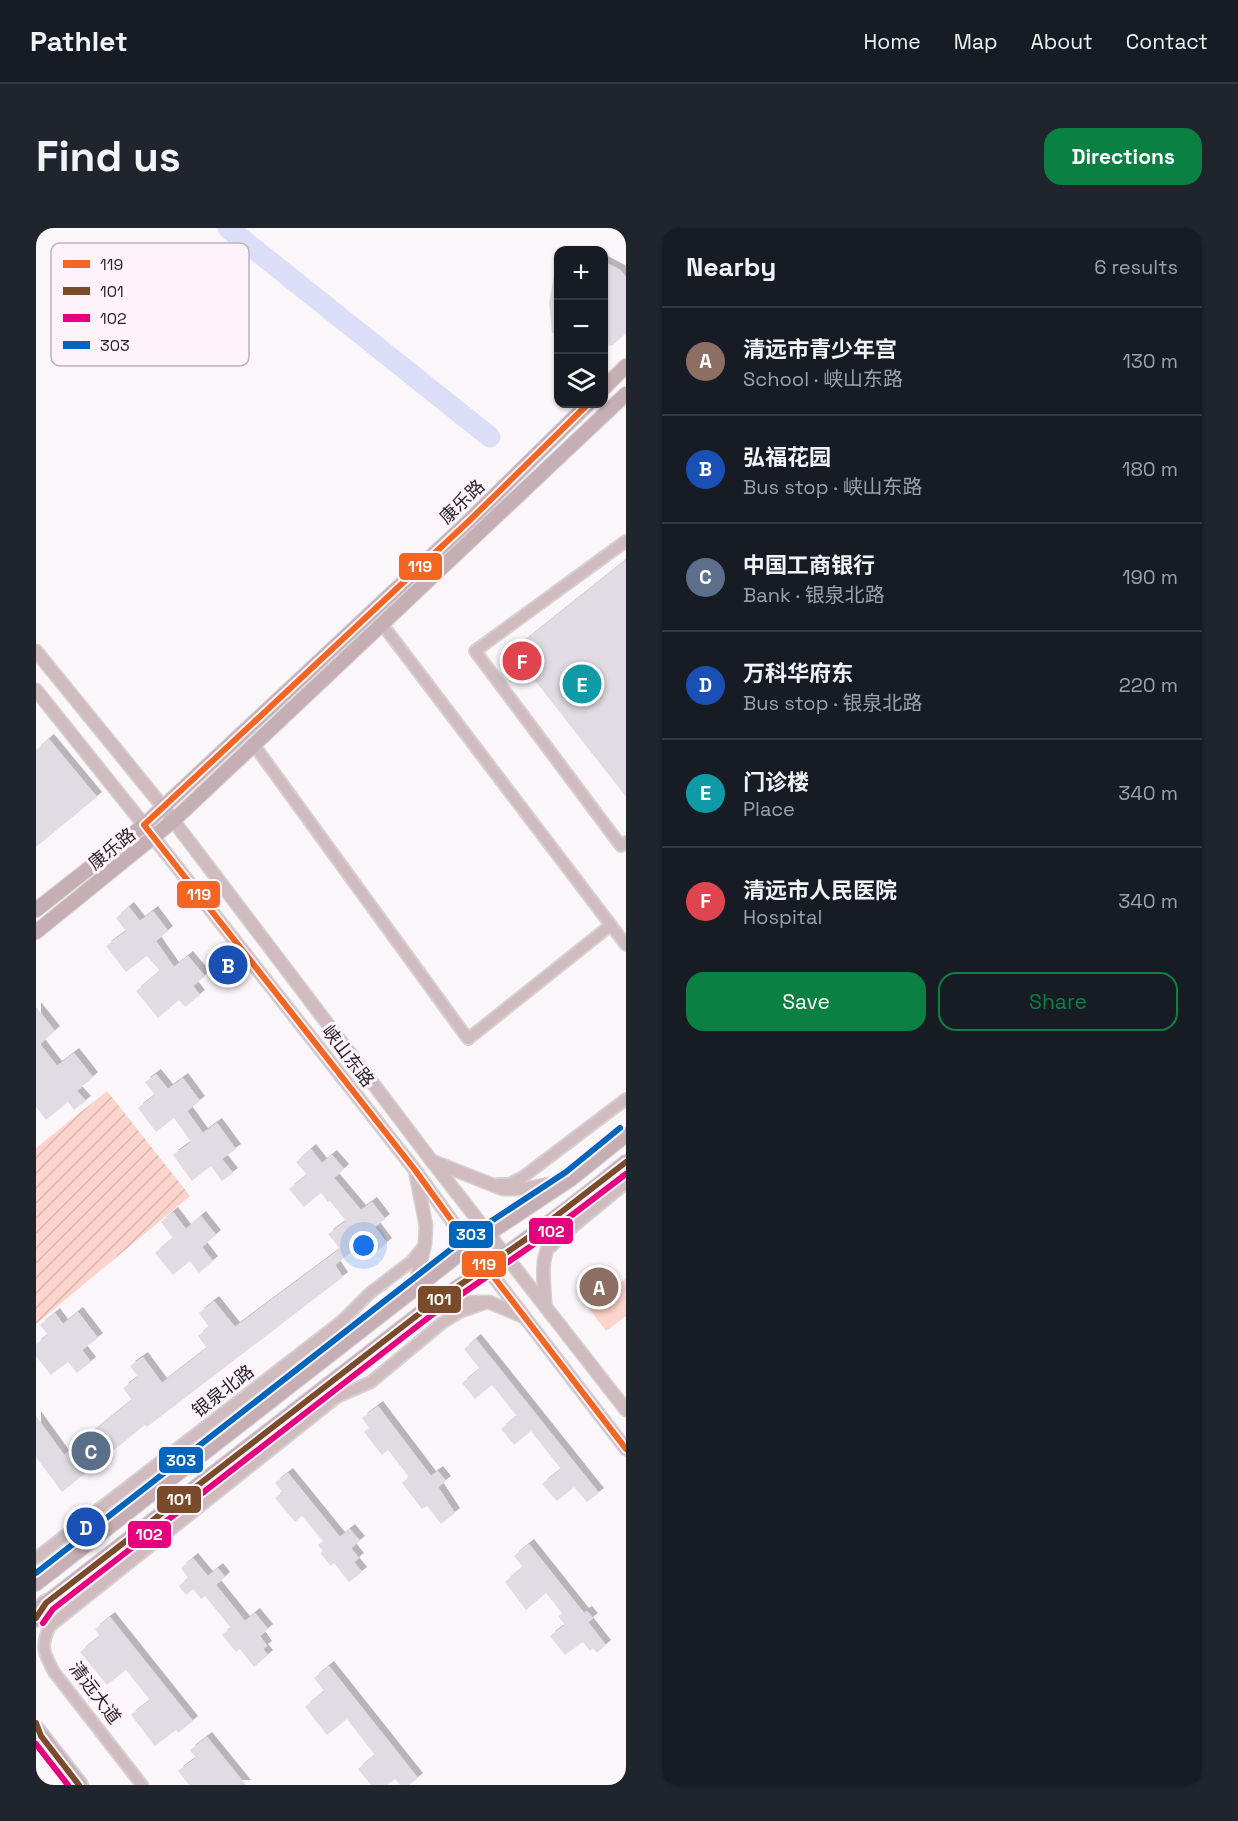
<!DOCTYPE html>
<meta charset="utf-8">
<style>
:root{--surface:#171b24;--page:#20242c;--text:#f1f3f6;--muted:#9ea1a6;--line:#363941;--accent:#0b8043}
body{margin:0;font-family:"Space Grotesk","Noto Sans SC",sans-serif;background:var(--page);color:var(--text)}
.controls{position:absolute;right:18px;top:18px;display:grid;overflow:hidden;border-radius:12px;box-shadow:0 2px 4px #0004}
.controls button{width:54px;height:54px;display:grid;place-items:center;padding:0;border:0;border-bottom:2px solid var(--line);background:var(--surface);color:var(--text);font:30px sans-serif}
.you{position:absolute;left:328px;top:1018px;width:21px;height:21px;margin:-15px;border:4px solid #fff;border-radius:50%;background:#1a73e8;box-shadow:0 0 0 9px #1a73e833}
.badge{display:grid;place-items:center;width:39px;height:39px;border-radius:50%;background:var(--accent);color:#fff;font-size:20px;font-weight:700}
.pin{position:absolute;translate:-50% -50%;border:3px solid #fff;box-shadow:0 2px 6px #0006}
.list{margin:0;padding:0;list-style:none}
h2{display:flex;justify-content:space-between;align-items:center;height:78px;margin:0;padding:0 24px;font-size:26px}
h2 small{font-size:20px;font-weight:400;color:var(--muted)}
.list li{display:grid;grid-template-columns:39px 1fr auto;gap:18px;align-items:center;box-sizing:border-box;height:108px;padding:0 24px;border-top:2px solid var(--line)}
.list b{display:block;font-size:22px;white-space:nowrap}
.list p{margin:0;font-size:20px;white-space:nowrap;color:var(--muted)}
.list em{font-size:20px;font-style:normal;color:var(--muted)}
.actions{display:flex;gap:12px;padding:18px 24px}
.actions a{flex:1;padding:14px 0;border:2px solid var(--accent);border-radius:18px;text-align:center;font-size:21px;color:var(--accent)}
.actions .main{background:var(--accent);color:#fff}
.icon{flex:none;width:33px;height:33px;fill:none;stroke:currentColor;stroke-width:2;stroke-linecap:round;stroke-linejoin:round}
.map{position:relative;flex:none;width:590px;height:1557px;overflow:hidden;border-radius:18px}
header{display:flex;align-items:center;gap:36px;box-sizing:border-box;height:84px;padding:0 30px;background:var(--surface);border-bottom:2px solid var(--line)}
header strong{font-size:28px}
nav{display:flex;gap:33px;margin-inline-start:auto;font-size:21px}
.intro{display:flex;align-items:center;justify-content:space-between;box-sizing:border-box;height:144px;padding:0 36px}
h1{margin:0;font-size:42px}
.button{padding:15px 27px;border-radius:18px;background:var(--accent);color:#fff;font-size:21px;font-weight:700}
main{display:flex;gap:36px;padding:0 36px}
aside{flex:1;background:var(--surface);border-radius:18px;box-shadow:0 2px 4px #0004}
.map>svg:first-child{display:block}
.grass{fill:#fcd4cb}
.garden{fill:url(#garden-furrows)}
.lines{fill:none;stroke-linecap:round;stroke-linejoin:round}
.river{stroke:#dcdef7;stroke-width:21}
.building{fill:#e1dce3;filter:url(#shadow)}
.minor-casing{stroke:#d5d0d3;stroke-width:14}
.tertiary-casing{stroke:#d5d0d3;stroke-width:15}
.secondary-casing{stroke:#d5d0d3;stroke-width:16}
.trunk-casing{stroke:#d5d0d3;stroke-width:20}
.minor{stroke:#d0bbbf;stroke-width:10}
.tertiary{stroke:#d0bbbf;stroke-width:12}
.secondary{stroke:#c6afb4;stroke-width:14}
.trunk{stroke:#c8b2b8;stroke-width:16}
.bus-1-casing{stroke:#fef3fb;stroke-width:10}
.bus-2-casing{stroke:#fef3fb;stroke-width:10}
.bus-3-casing{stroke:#fef3fb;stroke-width:10}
.bus-4-casing{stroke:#fef3fb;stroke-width:10}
.bus-1{stroke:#f26522;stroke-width:6}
.bus-2{stroke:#7a4b2a;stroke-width:6}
.bus-3{stroke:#e5007d;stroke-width:6}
.bus-4{stroke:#0065bd;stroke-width:6}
.labels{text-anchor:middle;stroke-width:6;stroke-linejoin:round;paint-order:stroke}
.street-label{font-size:18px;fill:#2b2127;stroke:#fef3fb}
.key{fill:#fef3fb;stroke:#bfb4bb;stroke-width:1.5}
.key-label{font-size:16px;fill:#2b2127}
.line-badge{stroke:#fef3fb;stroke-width:2}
.badge-label{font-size:16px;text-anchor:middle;font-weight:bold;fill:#fff}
</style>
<header>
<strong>Pathlet</strong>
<nav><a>Home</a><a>Map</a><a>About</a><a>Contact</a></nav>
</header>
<div class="intro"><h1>Find us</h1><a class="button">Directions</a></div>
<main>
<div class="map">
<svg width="590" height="1557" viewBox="0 0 590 1557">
<defs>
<pattern id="garden-furrows" width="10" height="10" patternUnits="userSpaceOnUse" patternTransform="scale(1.5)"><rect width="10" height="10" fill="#fcd4cb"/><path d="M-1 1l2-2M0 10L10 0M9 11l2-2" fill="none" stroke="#d8b6ae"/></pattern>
<filter id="shadow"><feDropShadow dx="5" dy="-5" stdDeviation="0" flood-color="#0004"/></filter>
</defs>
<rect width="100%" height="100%" fill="#fbf6fa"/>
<path class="grass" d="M590,1051V1088L570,1103L552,1079Z"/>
<path class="garden" d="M71,863L154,968L0,1096V920Z"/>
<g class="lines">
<path class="river" d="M192,0L454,209"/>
</g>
<g class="building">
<path d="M567,33L584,42L590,49V105L577,117L567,119Z"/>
<path d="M518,48H522V105H516L513,74Z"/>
<path d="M590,332V569L476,423Z"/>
<path d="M13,511L61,569L0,619V522Z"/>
<path d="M93,679L104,693L117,683L132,703L120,713L138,739L152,728L169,748L157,758L164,767L149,779L143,772L122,790L100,763L124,743L111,728L90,744L70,718L90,703L80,690Z"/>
<path d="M0,779L19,803L4,816L21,838L38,825L57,849L41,863L50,873L38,882L32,874L10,892L0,879Z"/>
<path d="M120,846L132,861L147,850L164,873L151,883L167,905L181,895L200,921L186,931L197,945L186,953L175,938L156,953L137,927L155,914L138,890L120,904L102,880L119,867L109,854Z"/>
<path d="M275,921L286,935L296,927L308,941L298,950L325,982L336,974L349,991L339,999L351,1015L334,1029L324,1017L299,1037L307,1049L111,1199L109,1197L26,1264L0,1229V1188L28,1227L96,1172L87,1160L102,1149L94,1138L107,1129L126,1155L171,1120L162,1108L173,1099L163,1085L178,1073L199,1099L304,1021L292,1006L310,993L294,973L292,974L285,965L268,979L253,961L271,947L260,934Z"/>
<path d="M137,984L150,1001L165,988L180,1007L166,1019L177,1033L163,1045L154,1033L137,1047L119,1025L137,1010L125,994Z"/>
<path d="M42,1084L62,1110L46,1122L55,1134L41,1145L32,1134L15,1147L0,1128V1116L12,1107L4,1097L19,1085L27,1096Z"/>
<path d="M440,1111L563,1265L551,1274L538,1259L521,1273L506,1256L525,1241L495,1203L478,1217L465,1201L481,1188L456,1157L439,1171L426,1155L444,1141L428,1121Z"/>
<path d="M342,1178L395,1248L402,1243L410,1253L402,1259L419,1285L405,1296L391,1278L386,1281L366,1255L373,1249L352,1222L346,1227L328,1204L333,1200L326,1190Z"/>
<path d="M252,1245L304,1309L314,1301L324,1313L315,1320L323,1330L318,1334L326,1344L313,1354L298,1335L295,1338L284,1325L287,1323L282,1317L287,1313L266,1288L259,1294L239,1270L246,1264L239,1255Z"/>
<path d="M493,1316L548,1385L551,1383L557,1390L552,1394L570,1417L561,1425L557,1420L554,1423L547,1414L529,1427L514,1408L529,1397L522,1388L526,1385L510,1365L490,1382L469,1354L487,1339L478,1328Z"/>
<path d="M157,1330L172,1348L182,1340L189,1349L180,1357L209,1393L219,1385L232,1401L224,1408L231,1418L227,1421L232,1427L218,1439L204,1421L200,1424L186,1407L195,1400L169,1368L165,1371L157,1361L150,1367L143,1358L152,1350L145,1340Z"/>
<path d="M74,1389L157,1493L142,1505L140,1502L119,1518L95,1487L114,1472L90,1442L71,1457L44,1424L64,1408L59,1401Z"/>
<path d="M293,1438L382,1550L373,1557H364L359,1551L351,1557H335L322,1541L339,1527L311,1491L291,1507L269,1479L288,1463L278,1450Z"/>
<path d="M171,1509L210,1557H153L142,1543L160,1530L154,1522Z"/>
</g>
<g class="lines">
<g class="minor-casing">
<g id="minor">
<path d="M590,313L439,423L585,618L590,614"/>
<path d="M346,396L590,717"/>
<path d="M218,517L432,811L575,697"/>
<path d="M462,956H473L487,949L590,871"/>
<path d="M516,1018L522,1011L590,955"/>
<path d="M0,1330L306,1093L334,1065L376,1033L387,1019"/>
<path d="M106,1557L18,1444C8,1426 4,1418 14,1398L301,1169L335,1154L406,1095L424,1084L447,1076"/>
</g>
</g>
<g class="tertiary-casing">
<g id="tertiary">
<path d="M0,423L127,579L395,932L590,1182"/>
<path d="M0,462L108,597L379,942L434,1018L590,1221"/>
<path d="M396,933L467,961H488L528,953"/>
<path d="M378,1061L389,1016L390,998L380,947"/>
<path d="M509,1076C509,1063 506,1047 508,1034C511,1011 528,994 541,977"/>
<path d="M396,1078L407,1075L453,1074L486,1088"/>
</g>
</g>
<g class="secondary-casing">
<g id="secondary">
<path d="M568,160L590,138"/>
<path d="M0,682L108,597L434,292L552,176"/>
<path d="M0,704L137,593L590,166"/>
<path d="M0,1356L434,1018L535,951L590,907"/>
<path d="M2,1381L392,1079C460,1034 527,986 590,934"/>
</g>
</g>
<g class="trunk-casing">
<g id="trunk">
<path d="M0,1390L10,1375"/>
<path d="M0,1502L43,1557"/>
</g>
</g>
<use href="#minor" class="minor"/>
<use href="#tertiary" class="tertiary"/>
<use href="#secondary" class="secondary"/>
<use href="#trunk" class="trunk"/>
<g class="bus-1-casing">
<path id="bus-1" d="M552,176L434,292L108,597L379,942L434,1018L590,1221"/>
</g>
<g class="bus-2-casing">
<g id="bus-2">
<path d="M0,1390L10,1375L392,1079L493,1009L590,934"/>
<path d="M0,1495L5,1508L43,1557"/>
</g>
</g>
<g class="bus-3-casing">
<g id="bus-3">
<path d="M7,1395L17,1381L397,1086L498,1016L590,946"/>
<path d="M0,1516L32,1557"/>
</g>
</g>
<g class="bus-4-casing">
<path id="bus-4" d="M0,1345L428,1011L530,944L584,900"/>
</g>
<use href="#bus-1" class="bus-1"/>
<use href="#bus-2" class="bus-2"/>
<use href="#bus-3" class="bus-3"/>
<use href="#bus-4" class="bus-4"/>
</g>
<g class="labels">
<g class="street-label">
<text transform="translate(426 274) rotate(-44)" y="6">康乐路</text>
<text transform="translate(76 621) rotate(-39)" y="6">康乐路</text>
<text transform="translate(312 828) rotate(52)" y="6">峡山东路</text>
<text transform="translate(187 1163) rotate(-38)" y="6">银泉北路</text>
<text transform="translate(59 1465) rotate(53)" y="6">清远大道</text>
</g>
</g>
<rect x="15" y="15" width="198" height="123" rx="9" class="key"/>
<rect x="27" y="32" width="27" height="8" fill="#f26522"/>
<rect x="27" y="59" width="27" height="8" fill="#7a4b2a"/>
<rect x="27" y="86" width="27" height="8" fill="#e5007d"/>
<rect x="27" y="113" width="27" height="8" fill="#0065bd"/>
<g class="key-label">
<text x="64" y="42">119</text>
<text x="64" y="69">101</text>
<text x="64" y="96">102</text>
<text x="64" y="123">303</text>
</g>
<g class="line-badge">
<rect x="362" y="324" width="45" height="29" rx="6" fill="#f26522"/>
<rect x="140" y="652" width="45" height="29" rx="6" fill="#f26522"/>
<rect x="492" y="989" width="46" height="28" rx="6" fill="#e5007d"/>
<rect x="412" y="992" width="46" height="29" rx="6" fill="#0065bd"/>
<rect x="425" y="1022" width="46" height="28" rx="6" fill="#f26522"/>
<rect x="381" y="1057" width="45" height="29" rx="6" fill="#7a4b2a"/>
<rect x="122" y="1218" width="46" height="28" rx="6" fill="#0065bd"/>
<rect x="120" y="1257" width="46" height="29" rx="6" fill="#7a4b2a"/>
<rect x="91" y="1292" width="45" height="29" rx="6" fill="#e5007d"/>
</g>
<g class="badge-label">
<text x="384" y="344">119</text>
<text x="163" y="672">119</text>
<text x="515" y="1009">102</text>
<text x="435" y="1012">303</text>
<text x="448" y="1042">119</text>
<text x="403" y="1077">101</text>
<text x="145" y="1238">303</text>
<text x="143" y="1277">101</text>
<text x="113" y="1312">102</text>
</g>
</svg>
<div class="controls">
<button>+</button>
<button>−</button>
<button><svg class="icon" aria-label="layers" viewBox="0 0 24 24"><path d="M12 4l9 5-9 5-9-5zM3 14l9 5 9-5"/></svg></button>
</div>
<div class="you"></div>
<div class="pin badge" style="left:563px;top:1059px;background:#8d6e63">A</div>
<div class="pin badge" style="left:192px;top:737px;background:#1a4fb4">B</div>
<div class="pin badge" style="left:55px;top:1223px;background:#5c6f8a">C</div>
<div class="pin badge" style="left:50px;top:1299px;background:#1a4fb4">D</div>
<div class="pin badge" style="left:546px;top:456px;background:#0f9aa8">E</div>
<div class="pin badge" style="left:486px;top:433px;background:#e0444e">F</div>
</div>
<aside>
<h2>Nearby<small>6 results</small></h2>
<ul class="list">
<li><span class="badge" style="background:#8d6e63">A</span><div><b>清远市青少年宫</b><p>School · 峡山东路</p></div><em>130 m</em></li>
<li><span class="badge" style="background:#1a4fb4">B</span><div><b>弘福花园</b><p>Bus stop · 峡山东路</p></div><em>180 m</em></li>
<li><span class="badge" style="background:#5c6f8a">C</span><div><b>中国工商银行</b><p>Bank · 银泉北路</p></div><em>190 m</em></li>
<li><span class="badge" style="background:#1a4fb4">D</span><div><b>万科华府东</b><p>Bus stop · 银泉北路</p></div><em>220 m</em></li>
<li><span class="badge" style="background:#0f9aa8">E</span><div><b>门诊楼</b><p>Place</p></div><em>340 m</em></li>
<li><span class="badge" style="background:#e0444e">F</span><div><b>清远市人民医院</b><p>Hospital</p></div><em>340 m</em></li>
</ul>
<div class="actions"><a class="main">Save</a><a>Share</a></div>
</aside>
</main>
